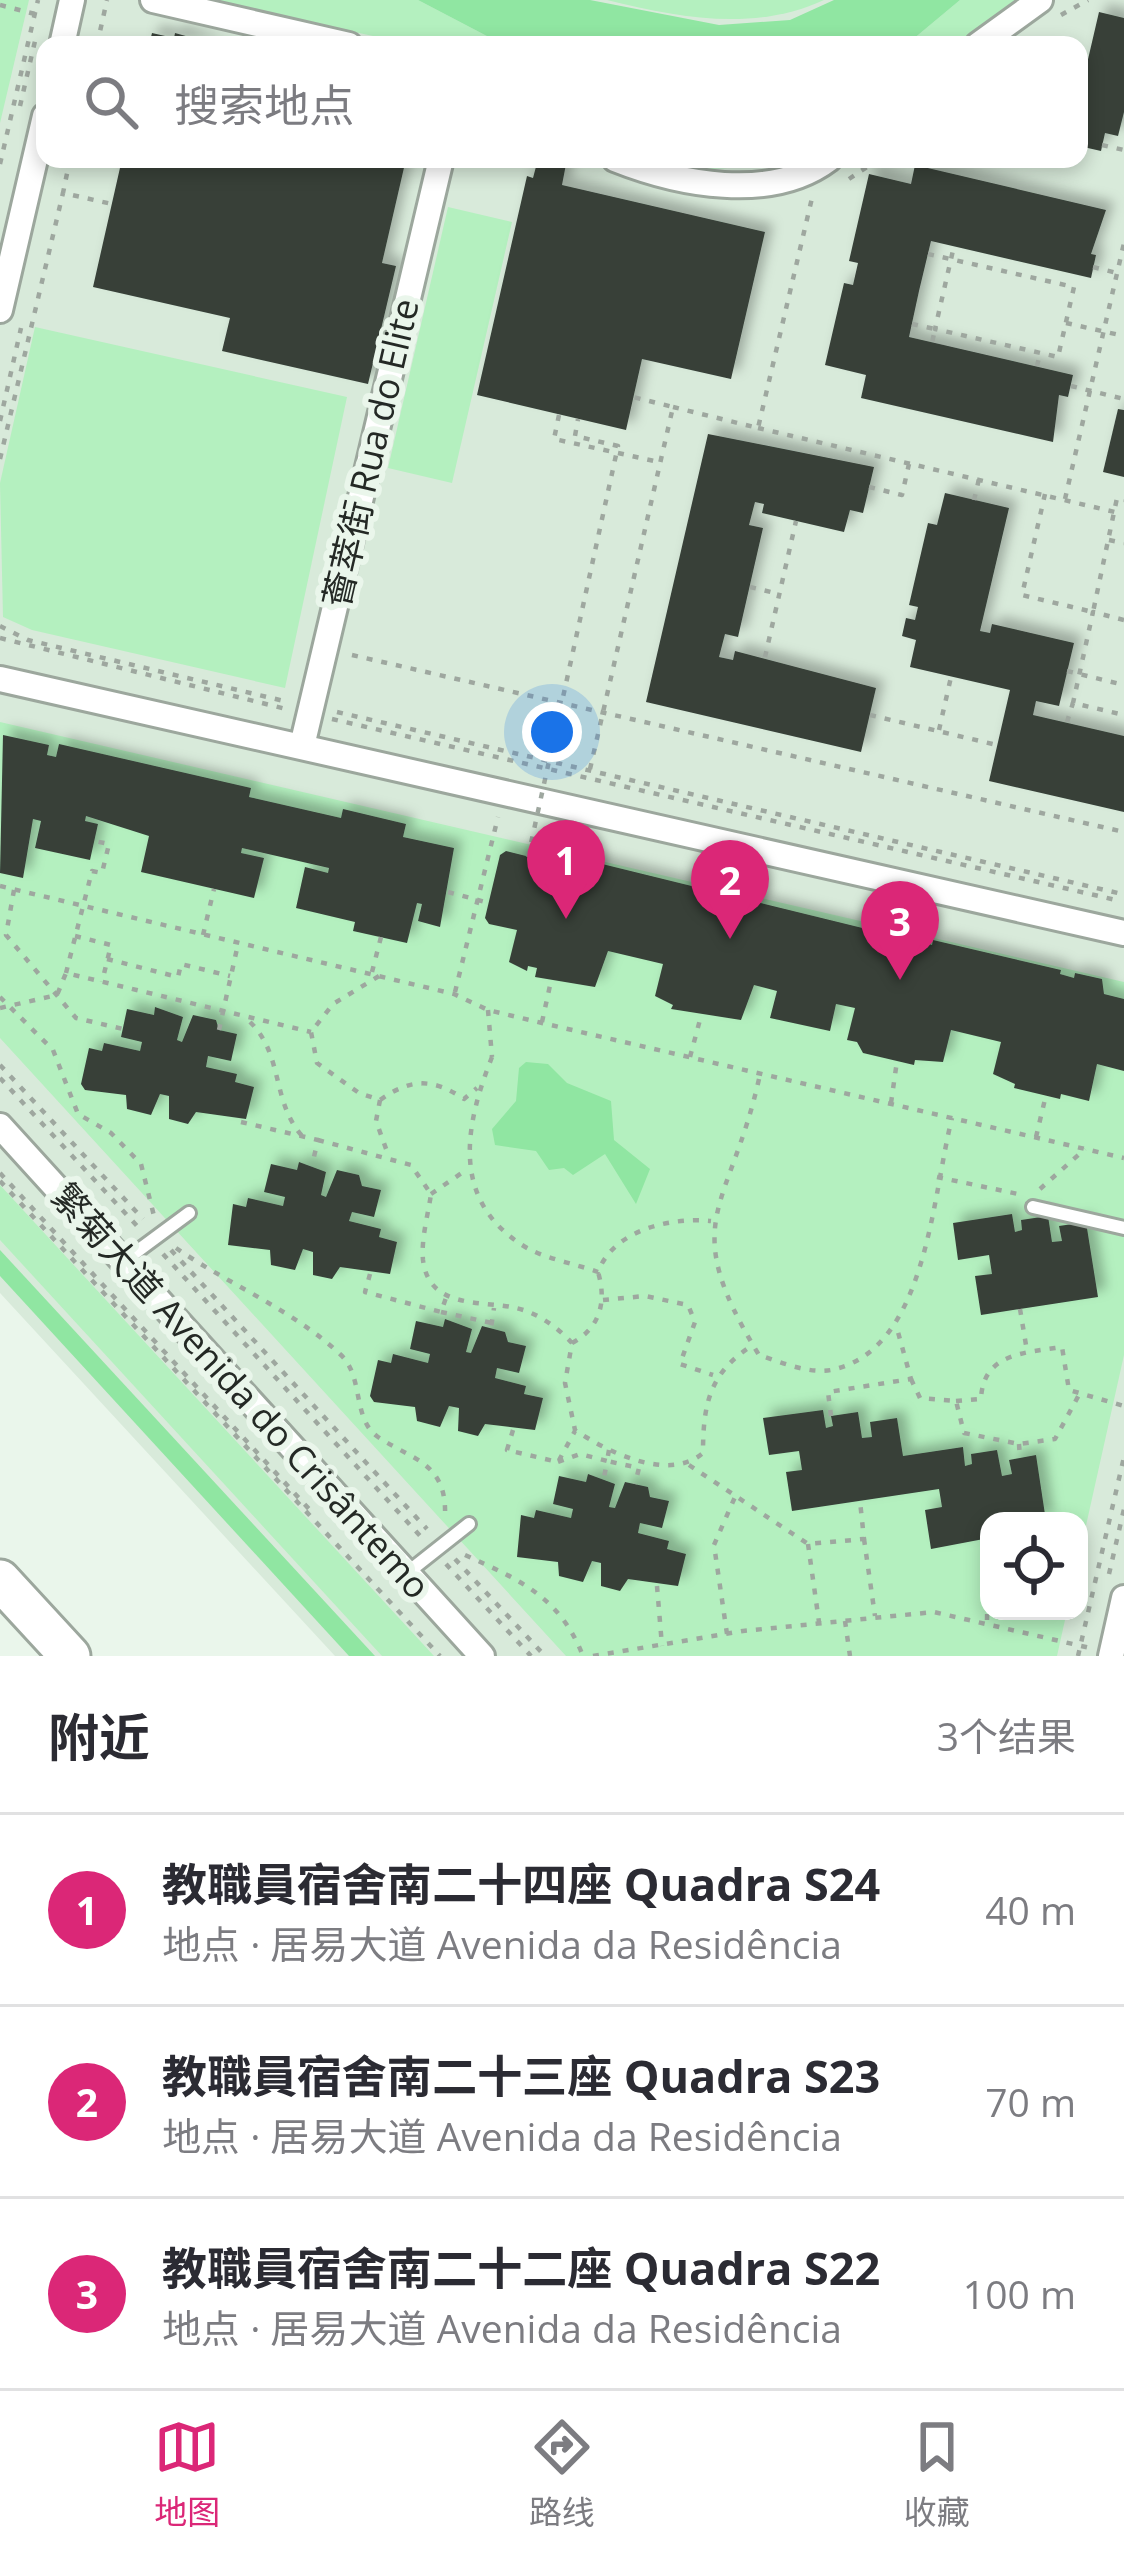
<!DOCTYPE html>
<html lang="zh">
<meta charset="utf-8">
<style>
:root{--surface:#fff;--page:#f2f2f3;--text:#2b2b33;--muted:#7c7c81;--line:#e1e1e2;--accent:#db2777}
body{margin:0;font-family:"Open Sans","Noto Sans SC",sans-serif;background:var(--page);color:var(--text)}
.controls{position:absolute;right:36px;bottom:36px;display:grid;overflow:hidden;border-radius:24px;box-shadow:0 6px 18px #0003}
.controls button{width:108px;height:108px;display:grid;place-items:center;padding:0;border:0;border-bottom:3px solid var(--line);background:var(--surface);color:var(--text);font:60px sans-serif}
.you{position:absolute;left:552px;top:732px;width:42px;height:42px;margin:-30px;border:9px solid #fff;border-radius:50%;background:#1a73e8;box-shadow:0 0 0 18px #1a73e833}
.badge{display:grid;place-items:center;width:78px;height:78px;border-radius:50%;background:var(--accent);color:#fff;font-size:39px;font-weight:700}
.pin{position:absolute;translate:-50% -99px;filter:drop-shadow(0 3px 6px #0008)}
.pin::after{content:'';position:absolute;top:63px;width:42px;height:36px;background:inherit;clip-path:polygon(0 0,100% 0,50% 100%)}
.list{margin:0;padding:0;list-style:none}
h2{display:flex;justify-content:space-between;align-items:center;height:156px;margin:0;padding:0 48px;font-size:51px}
h2 small{font-size:39px;font-weight:400;color:var(--muted)}
.list li{display:grid;grid-template-columns:78px 1fr auto;gap:36px;align-items:center;box-sizing:border-box;height:192px;padding:0 48px;border-top:3px solid var(--line)}
.list b{display:block;font-size:45px;white-space:nowrap}
.list p{margin:0;font-size:39px;white-space:nowrap;color:var(--muted)}
.list em{font-size:39px;font-style:normal;color:var(--muted)}
.icon{flex:none;width:66px;height:66px;fill:none;stroke:currentColor;stroke-width:2;stroke-linecap:round;stroke-linejoin:round}
.map{position:relative;flex:none;width:1124px;height:1656px;overflow:hidden}
.search{position:absolute;background:var(--surface);box-shadow:0 6px 18px #0003;left:36px;right:36px;top:36px;height:132px;display:flex;align-items:center;gap:30px;box-sizing:border-box;padding:0 42px;border-radius:24px;color:var(--muted);font-size:45px}
.sheet{height:732px;background:var(--surface)}
nav{display:flex;justify-content:space-around;align-items:center;box-sizing:border-box;height:168px;border-top:3px solid var(--line);background:var(--surface);font-size:33px;color:var(--muted)}
nav a{display:grid;justify-items:center;gap:6px}
nav .on{color:var(--accent)}
.map>svg:first-child{display:block}
.built{fill:#d8eada;fill-rule:evenodd}
.green{fill:#b4f0bf}
.water{fill:#90e6a2}
.building{fill:#374139;filter:url(#shadow)}
.lines{fill:none;stroke-linecap:round;stroke-linejoin:round}
.service-casing{stroke:#9ca79d;stroke-width:18}
.minor-casing{stroke:#9ca79d;stroke-width:30}
.primary-casing{stroke:#9ca79d;stroke-width:45}
.path{stroke:#9ea79f;stroke-width:4.5;stroke-dasharray:6 9;stroke-linecap:butt}
.service{stroke:#fff;stroke-width:12}
.minor{stroke:#fff;stroke-width:24}
.primary{stroke:#fff;stroke-width:39}
.path-bridge{stroke:#9ea79f;stroke-width:4.5;stroke-dasharray:6 9;stroke-linecap:butt}
.labels{text-anchor:middle;stroke-width:12;stroke-linejoin:round;paint-order:stroke}
.street-label{font-size:36px;fill:#242925;stroke:#eaf6eb}
</style>
<div class="map">
<svg width="1124" height="1656" viewBox="0 0 1124 1656">
<defs>
<filter id="shadow"><feDropShadow dx="8" dy="-8" stdDeviation="6" flood-color="#0004"/></filter>
</defs>
<rect width="100%" height="100%" fill="#eaf6eb"/>
<path class="built" d="M0,0H1124V1656H335L0,1293ZM45,45H1079V159H45ZM989,1521H1079V1611H989Z"/>
<g class="green">
<path d="M0,0H29L0,123Z"/>
<path d="M205,0H418L504,45H415Z"/>
<path d="M607,0H824C755,32 679,18 607,0Z"/>
<path d="M960,0H1016L954,45H906Z"/>
<path d="M649,159H776C732,172 693,172 649,159Z"/>
<path d="M448,207L512,222L452,483L388,468Z"/>
<path d="M35,327L347,397L285,688L32,630L3,617L0,483Z"/>
<path d="M0,722L1124,982V1355L1079,1557V1521H989V1611H1067L1057,1656H566L0,1038Z"/>
<path d="M0,1185L434,1656H382L0,1240Z"/>
</g>
<g class="water">
<path d="M418,0H590L719,25L790,20L834,0H960L906,45H504Z"/>
<path d="M526,1062L548,1064L567,1083L611,1101L614,1140L650,1169L636,1204L605,1154L573,1175L564,1168L549,1170L536,1151L495,1145L492,1129L516,1101L519,1068Z"/>
<path d="M0,1250L375,1656H349L0,1276Z"/>
</g>
<g class="building">
<path d="M1099,12L1124,18V112L1118,136L1105,133L1101,151L1079,146V98Z"/>
<path d="M152,33L174,38L175,33L218,45H149Z"/>
<path d="M122,159H406L382,263L396,266L368,384L222,351L230,318L93,287Z"/>
<path d="M538,159H567L562,185L765,232L731,379L642,359L626,430L477,395L527,176L533,178Z"/>
<path d="M915,165L1106,210L1091,254L1096,255L1091,278L931,241L919,291L909,337L1073,375L1068,397L1059,395L1053,442L861,398L866,375L825,365L844,283L853,285L858,263L849,261L869,174L911,184Z"/>
<path d="M1118,409L1124,410V477L1103,472Z"/>
<path d="M708,434L874,467L863,513L850,510L844,532L762,513L764,504L755,502L749,525L763,528L738,637L725,634L719,657L733,660L735,651L876,688L861,752L646,702Z"/>
<path d="M945,493L1009,508L980,631L990,633L992,624L1074,643L1059,706L1036,701L1033,715L1124,736V812L989,781L1010,690L910,667L916,640L902,636L906,618L915,620L918,607L909,605L928,523L937,525Z"/>
<path d="M3,735L49,745L47,755L56,757L59,744L251,788L249,797L341,818L343,809L406,824L403,837L454,848L440,927L418,921L422,904L417,903L407,943L353,931L355,922L296,908L305,867L328,873L329,868L242,848L241,853L264,858L254,898L141,872L149,836L86,816L85,821L98,824L90,860L35,848L41,821L33,819L23,878L0,873Z"/>
<path d="M540,849L577,858L575,863L589,866L590,861L891,935L892,931L932,945L933,940L1061,970L1060,974L1074,978L1075,973L1102,979L1104,994L1124,999V1071L1097,1064L1089,1101L1061,1094L1060,1099L1014,1088L1015,1084L993,1074L1001,1042L951,1030L943,1062L915,1060L914,1065L863,1053L857,1042L847,1040L855,1008L836,1004L830,1031L770,1018L777,991L754,985L741,1020L671,1009L673,1005L655,996L663,964L608,951L595,987L535,977L537,968L528,966L527,971L509,962L517,930L489,924L485,918L500,855L506,851L538,859Z"/>
<path d="M155,1007L183,1017L177,1040L182,1042L193,1015L216,1020L219,1030L237,1034L231,1061L208,1056L206,1067L237,1074L235,1082L254,1087L246,1119L196,1112L188,1124L169,1119V1096L160,1094L151,1115L127,1109L126,1095L85,1090L81,1084L89,1048L102,1051L104,1043L140,1051L142,1042L121,1037L127,1009L154,1015Z"/>
<path d="M299,1162L326,1172L321,1195L326,1197L337,1170L359,1175L362,1186L381,1190L374,1217L352,1212L349,1221L381,1229L379,1237L397,1242L390,1274L340,1267L332,1279L313,1275V1252L303,1249L295,1270L271,1265L270,1250L228,1245L233,1204L246,1207L248,1198L283,1206L285,1197L264,1192L271,1164L297,1170Z"/>
<path d="M1012,1214L1015,1232L1022,1230L1021,1220L1048,1216L1052,1242L1062,1241L1059,1226L1086,1222L1098,1297L981,1315L975,1276L992,1274L989,1255L958,1260L953,1223Z"/>
<path d="M445,1319L472,1329L466,1352L471,1353L482,1326L505,1332L508,1342L526,1346L519,1373L497,1368L495,1378L526,1386L524,1394L543,1398L535,1430L485,1424L478,1436L458,1431L459,1408L449,1406L440,1427L417,1421L415,1407L374,1402L370,1396L378,1360L391,1363L393,1354L428,1363L430,1354L410,1349L416,1321L443,1327Z"/>
<path d="M823,1410L826,1428L833,1426L831,1416L858,1412L862,1438L872,1437L870,1422L897,1418L903,1456L963,1447L965,1466L972,1464L971,1454L997,1450L1002,1476L1012,1474L1009,1460L1036,1455L1046,1521H989V1538L931,1549L925,1510L942,1507L939,1489L792,1511L786,1472L802,1470L799,1451L769,1455L763,1418Z"/>
<path d="M588,1474L615,1484L609,1507L615,1508L625,1482L648,1487L650,1497L669,1501L662,1528L640,1523L638,1533L669,1541L667,1549L686,1554L678,1586L628,1579L620,1591L601,1586V1563L592,1561L583,1582L559,1576L558,1562L517,1557L521,1515L534,1518L536,1510L571,1518L573,1509L553,1504L559,1476L586,1482Z"/>
</g>
<g class="lines">
<g class="service-casing">
<g id="service">
<path d="M1033,1207L1124,1228"/>
<path d="M124,1261L189,1213"/>
<path d="M407,1573L469,1524"/>
</g>
</g>
<g class="minor-casing">
<g id="minor">
<path d="M153,0L349,45"/>
<path d="M62,45L72,0"/>
<path d="M978,45L1040,0"/>
<path d="M615,159C678,184 771,203 829,159"/>
<path d="M0,310L45,116"/>
<path d="M0,679L1124,933"/>
<path d="M302,746L441,159"/>
<path d="M0,1126L482,1656"/>
<path d="M1111,1656L1124,1598"/>
</g>
</g>
<g class="primary-casing">
<path id="primary" d="M0,1580L70,1656"/>
</g>
<g class="path">
<path d="M0,5L35,14"/>
<path d="M1061,15L1088,0"/>
<path d="M97,45L107,0"/>
<path d="M20,106L35,41"/>
<path d="M1102,145L1124,150"/>
<path d="M70,159L63,193L112,204"/>
<path d="M0,164L38,0"/>
<path d="M849,179L879,159"/>
<path d="M928,254L1074,287L1058,357L935,329L954,246"/>
<path d="M1093,267L1117,273"/>
<path d="M1066,323L1124,336"/>
<path d="M912,324L935,329L932,343"/>
<path d="M1037,366L1040,353"/>
<path d="M1071,386L1124,399"/>
<path d="M673,407L758,428L812,198"/>
<path d="M559,415L554,439L659,462"/>
<path d="M0,421L21,328"/>
<path d="M758,428L1115,512"/>
<path d="M0,459L63,193"/>
<path d="M869,487L902,495L909,464"/>
<path d="M1045,494L1022,595L1093,612L1117,498L1124,500"/>
<path d="M1065,499L1124,243"/>
<path d="M974,500L979,479"/>
<path d="M1109,540L1124,543"/>
<path d="M750,587L779,594"/>
<path d="M1124,620L1093,612L1073,703L1124,715"/>
<path d="M0,626L28,640L284,701"/>
<path d="M0,638L286,709"/>
<path d="M352,655L1124,832"/>
<path d="M765,657L796,521"/>
<path d="M1067,671L1124,685"/>
<path d="M337,712L1118,893"/>
<path d="M870,715L997,745"/>
<path d="M332,719L1116,900"/>
<path d="M1067,722L1073,703"/>
<path d="M939,730L951,677"/>
<path d="M590,769L673,407L633,397"/>
<path d="M0,886L454,994L488,1010L542,1023L1124,1158"/>
<path d="M14,890L6,935L76,1018L123,1029"/>
<path d="M448,892L489,903"/>
<path d="M203,935L214,889"/>
<path d="M75,936L111,945L102,982"/>
<path d="M107,959L178,977L181,964L230,976"/>
<path d="M372,972L381,937"/>
<path d="M66,973L92,871L102,873L109,844L94,841"/>
<path d="M379,976L333,1004L311,1032L317,1063L359,1093L380,1100C411,1078 433,1078 464,1099L477,1088"/>
<path d="M455,992L498,817"/>
<path d="M0,997L53,1050L78,1114L111,1133L141,1164L154,1216"/>
<path d="M0,1008L57,995L66,973L311,1032"/>
<path d="M488,1010L492,1057"/>
<path d="M250,1022C284,1055 271,1102 303,1137"/>
<path d="M542,1022L551,981"/>
<path d="M219,1030L238,944"/>
<path d="M492,1057C465,1125 449,1202 527,1248C547,1259 576,1264 598,1272C614,1229 672,1217 711,1221"/>
<path d="M690,1057L701,1016"/>
<path d="M0,1065L143,1219"/>
<path d="M0,1078L139,1228"/>
<path d="M759,1079C729,1212 676,1220 759,1355C780,1362 808,1374 831,1370C927,1351 932,1196 952,1118"/>
<path d="M380,1100L376,1121L389,1157"/>
<path d="M891,1103L897,1061"/>
<path d="M241,1122L318,1140L312,1165"/>
<path d="M1036,1137L1046,1095"/>
<path d="M318,1140L411,1165L431,1194C428,1215 421,1239 423,1260C429,1310 482,1300 516,1308C538,1313 557,1327 572,1343L565,1383L575,1430C609,1453 669,1482 703,1453C703,1403 710,1372 753,1345"/>
<path d="M0,1173L309,1509"/>
<path d="M937,1177L1018,1194"/>
<path d="M0,1181L440,1656"/>
<path d="M1040,1189L1085,1149"/>
<path d="M431,1194L466,1170"/>
<path d="M176,1248C228,1284 295,1311 341,1355C364,1377 352,1419 378,1437C412,1460 447,1462 445,1516"/>
<path d="M171,1250L427,1529"/>
<path d="M163,1254L422,1538"/>
<path d="M370,1274L365,1292L441,1312L447,1295"/>
<path d="M603,1300L645,1296L688,1305L695,1322L680,1364L713,1375"/>
<path d="M1020,1309L1027,1351"/>
<path d="M441,1312L492,1323L491,1328L494,1308"/>
<path d="M572,1343C600,1328 607,1302 598,1272"/>
<path d="M911,1379L920,1398L956,1401L964,1433L1019,1444L1055,1439L1080,1393"/>
<path d="M956,1401L981,1399C983,1353 1024,1353 1062,1347L1069,1390L1124,1406"/>
<path d="M831,1416L828,1392L911,1379L896,1325"/>
<path d="M513,1430L507,1450L558,1462L575,1431"/>
<path d="M1019,1444L1020,1458"/>
<path d="M609,1450L607,1461L639,1468L635,1484"/>
<path d="M558,1462L580,1454L607,1461L604,1478"/>
<path d="M689,1465L808,1544L864,1539L860,1501"/>
<path d="M864,1539L875,1616"/>
<path d="M808,1544L819,1622"/>
<path d="M465,1555C520,1580 560,1597 583,1656"/>
<path d="M455,1559L545,1656"/>
<path d="M446,1564L531,1656"/>
<path d="M1109,1574L1124,1509"/>
<path d="M657,1586L662,1646"/>
<path d="M987,1620L989,1538"/>
<path d="M845,1621L850,1656"/>
<path d="M727,1634L714,1545L735,1497"/>
<path d="M593,1656L743,1631L934,1612L1090,1648"/>
<path d="M1078,1656L1124,1457"/>
</g>
<use href="#service" class="service"/>
<use href="#minor" class="minor"/>
<use href="#primary" class="primary"/>
<path class="path-bridge" d="M528,857L618,446L575,436L578,419"/>
</g>
<g class="labels">
<g class="street-label">
<text transform="translate(371 453) rotate(-77)" y="13">薈萃街 Rua do Elite</text>
<text transform="translate(241 1391) rotate(48)" y="13">繁菊大道 Avenida do Crisântemo</text>
</g>
</g>
</svg>
<div class="controls">
<button><svg class="icon" aria-label="locate" viewBox="0 0 24 24"><circle cx="12" cy="12" r="6"/><path d="M12 2v4M12 18v4M2 12h4M18 12h4"/></svg></button>
</div>
<div class="you"></div>
<div class="pin badge" style="left:566px;top:919px">1</div>
<div class="pin badge" style="left:730px;top:939px">2</div>
<div class="pin badge" style="left:900px;top:980px">3</div>
<div class="search"><svg class="icon" aria-label="search" viewBox="0 0 24 24"><circle cx="10" cy="10" r="6"/><path d="M15 15l6 6"/></svg>搜索地点</div>
</div>
<section class="sheet">
<h2>附近<small>3个结果</small></h2>
<ul class="list">
<li><span class="badge">1</span><div><b>教職員宿舍南二十四座 Quadra S24</b><p>地点 · 居易大道 Avenida da Residência</p></div><em>40 m</em></li>
<li><span class="badge">2</span><div><b>教職員宿舍南二十三座 Quadra S23</b><p>地点 · 居易大道 Avenida da Residência</p></div><em>70 m</em></li>
<li><span class="badge">3</span><div><b>教職員宿舍南二十二座 Quadra S22</b><p>地点 · 居易大道 Avenida da Residência</p></div><em>100 m</em></li>
</ul>
</section>
<nav>
<a class="on"><svg class="icon" aria-label="map" viewBox="0 0 24 24"><path d="M3 6l6-2 6 2 6-2v14l-6 2-6-2-6 2zM9 4v14M15 6v14"/></svg>地图</a>
<a><svg class="icon" aria-label="directions" viewBox="0 0 24 24"><path d="M12 3l9 9-9 9-9-9zM9 14v-3h6M13 9l2 2-2 2"/></svg>路线</a>
<a><svg class="icon" aria-label="saved" viewBox="0 0 24 24"><path d="M7 4h10v16l-5-4-5 4z"/></svg>收藏</a>
</nav>
